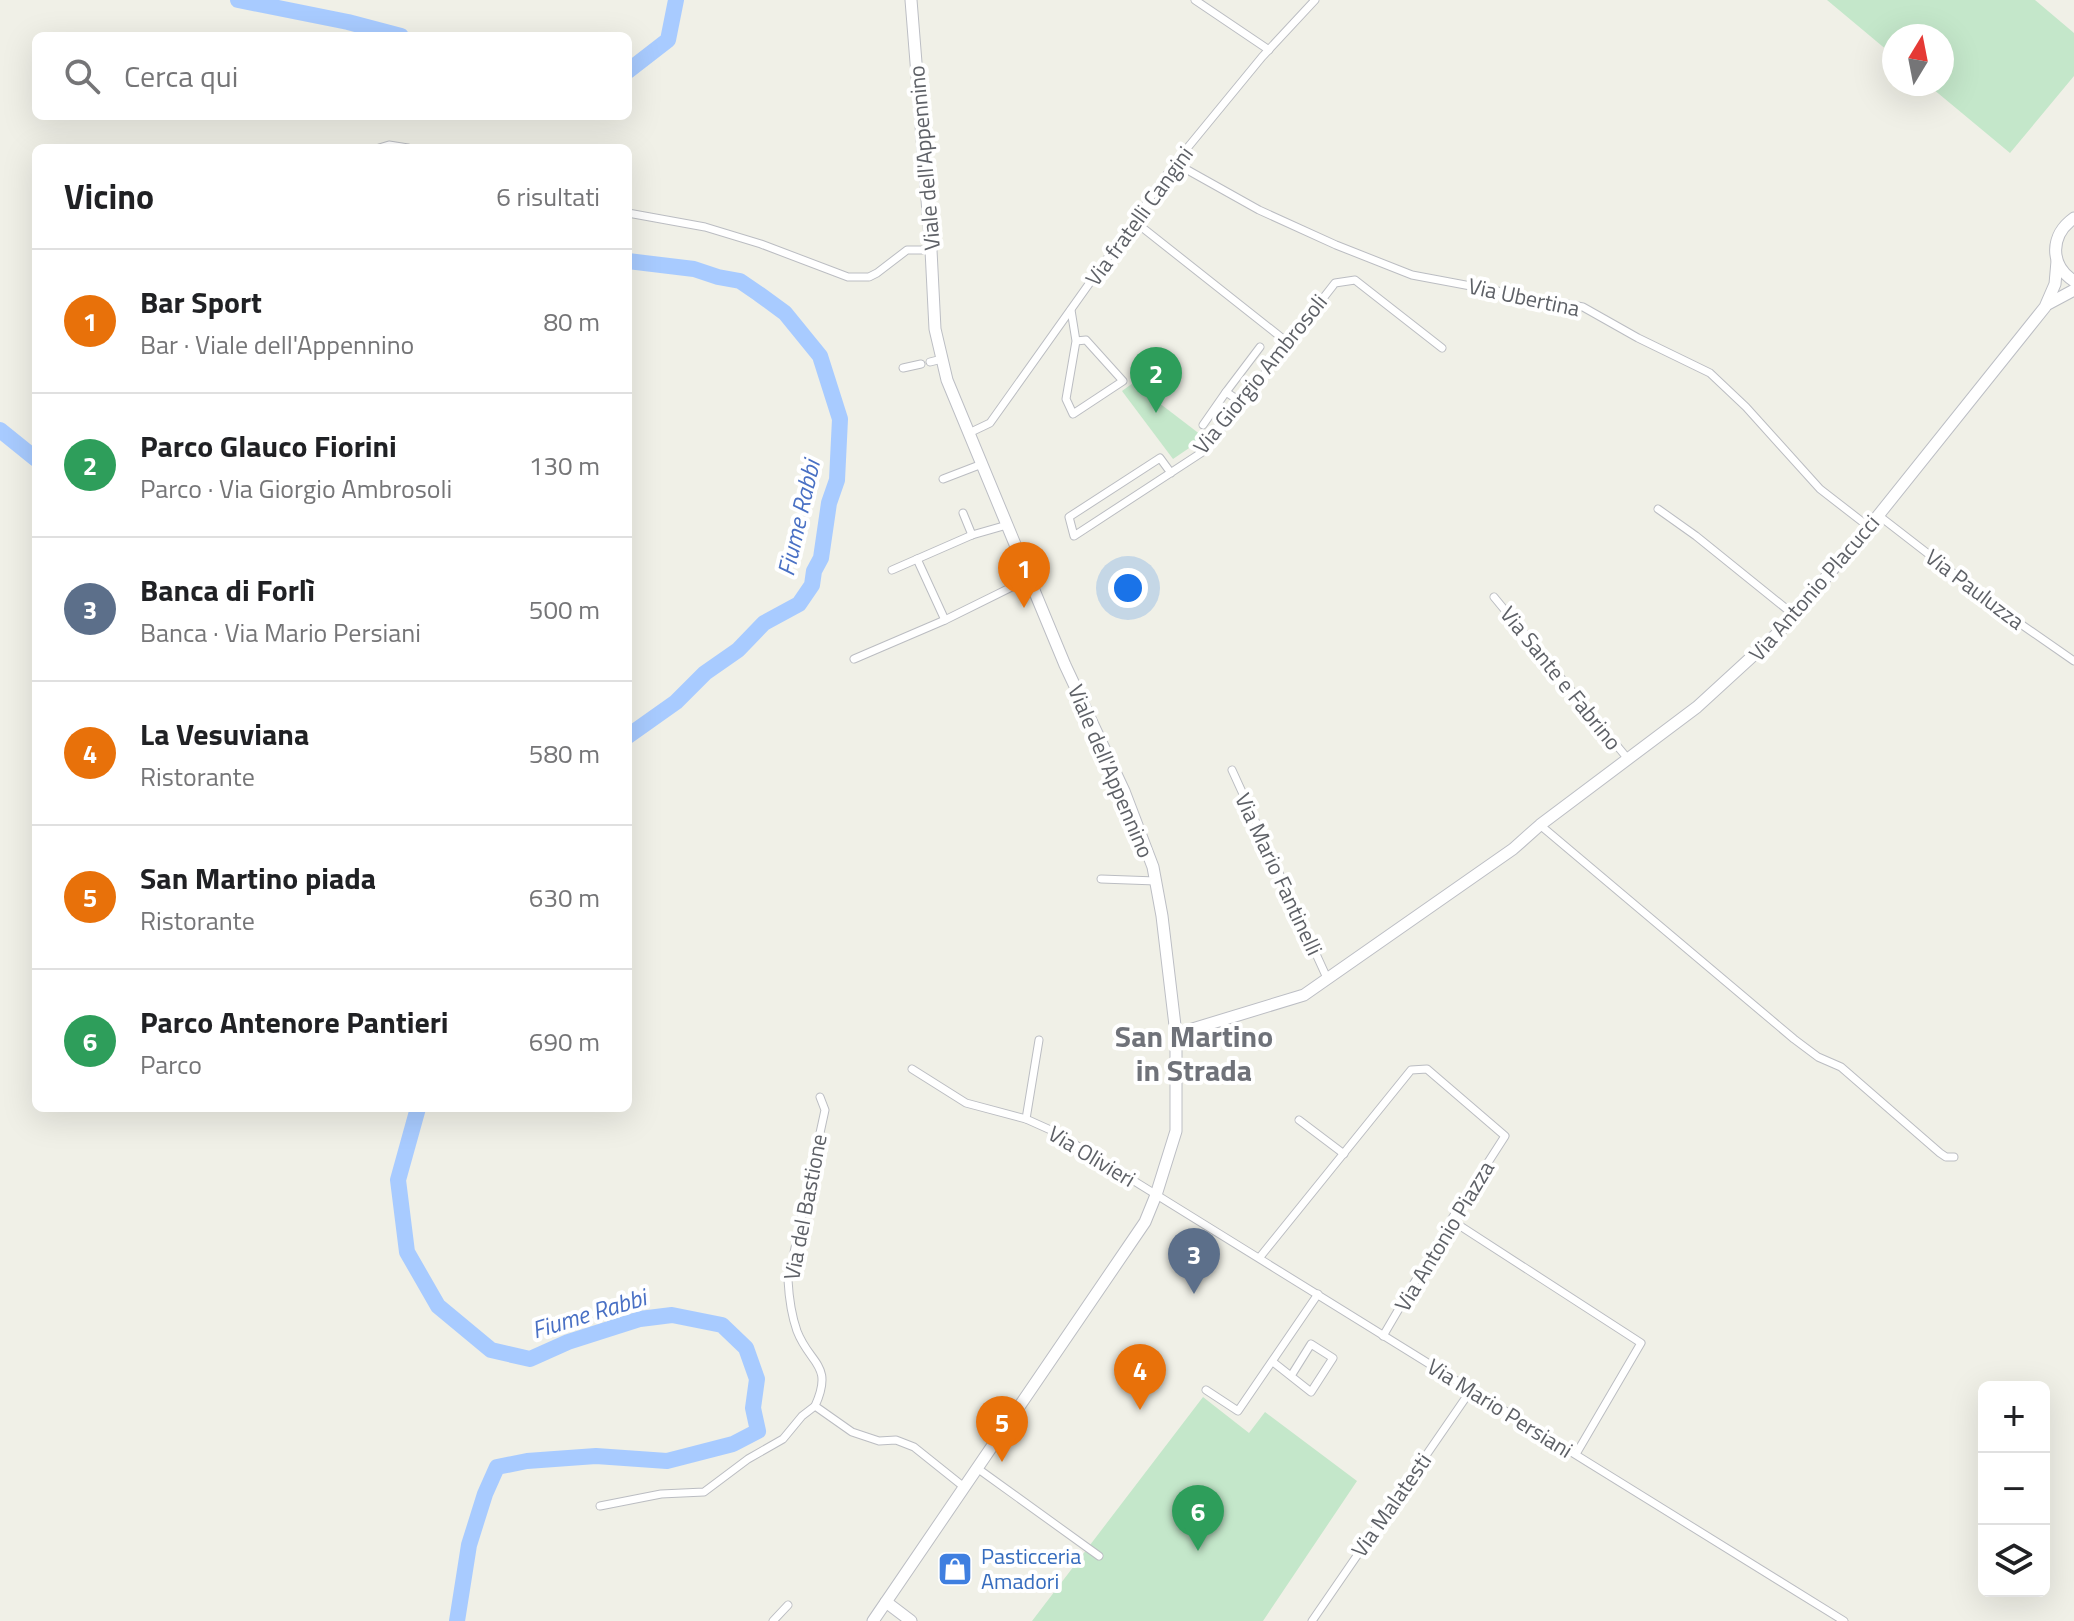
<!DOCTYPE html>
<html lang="it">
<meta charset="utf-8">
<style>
:root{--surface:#fff;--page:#f6f6f6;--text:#202124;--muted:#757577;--line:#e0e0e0;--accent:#2563eb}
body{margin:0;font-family:"Titillium Web",sans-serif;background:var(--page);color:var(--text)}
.controls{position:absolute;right:24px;bottom:24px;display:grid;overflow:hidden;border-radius:12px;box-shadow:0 8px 32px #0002}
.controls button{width:72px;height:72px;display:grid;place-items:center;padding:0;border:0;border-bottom:2px solid var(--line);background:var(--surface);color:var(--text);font:40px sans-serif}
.compass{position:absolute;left:1882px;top:24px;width:72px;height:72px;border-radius:50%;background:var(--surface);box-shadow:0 8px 32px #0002;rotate:10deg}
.you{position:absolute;left:1128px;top:588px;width:28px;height:28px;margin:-20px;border:6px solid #fff;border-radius:50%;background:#1a73e8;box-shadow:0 0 0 12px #1a73e833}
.badge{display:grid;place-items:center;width:52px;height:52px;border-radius:50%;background:var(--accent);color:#fff;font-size:26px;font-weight:700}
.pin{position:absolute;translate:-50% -66px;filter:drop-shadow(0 2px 4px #0008)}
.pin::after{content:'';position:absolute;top:42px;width:28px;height:24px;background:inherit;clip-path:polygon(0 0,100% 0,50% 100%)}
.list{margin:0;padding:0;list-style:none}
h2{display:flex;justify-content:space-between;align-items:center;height:104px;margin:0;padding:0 32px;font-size:34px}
h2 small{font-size:26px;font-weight:400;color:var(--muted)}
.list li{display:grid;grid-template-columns:52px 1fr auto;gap:24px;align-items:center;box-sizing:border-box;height:144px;padding:0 32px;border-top:2px solid var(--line)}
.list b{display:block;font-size:30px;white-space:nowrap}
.list p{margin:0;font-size:26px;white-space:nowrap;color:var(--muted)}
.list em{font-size:26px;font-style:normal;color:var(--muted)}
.icon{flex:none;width:44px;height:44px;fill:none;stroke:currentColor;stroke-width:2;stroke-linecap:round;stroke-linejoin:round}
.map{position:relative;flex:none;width:2074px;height:1621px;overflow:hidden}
.search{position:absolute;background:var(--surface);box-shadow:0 8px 32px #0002;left:32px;top:32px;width:600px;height:88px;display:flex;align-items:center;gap:20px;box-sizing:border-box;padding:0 28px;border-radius:12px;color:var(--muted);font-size:30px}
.panel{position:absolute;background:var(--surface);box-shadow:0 8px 32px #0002;left:32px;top:144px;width:600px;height:968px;border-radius:12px}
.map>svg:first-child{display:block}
.green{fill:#c4e7ca}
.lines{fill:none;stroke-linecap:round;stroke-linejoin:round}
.river{stroke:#a8cbff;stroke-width:16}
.minor-casing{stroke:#bbbdc2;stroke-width:9}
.secondary-casing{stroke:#bcbec4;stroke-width:13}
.minor{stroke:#fff;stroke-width:7}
.secondary{stroke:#fff;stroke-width:11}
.labels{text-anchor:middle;stroke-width:8;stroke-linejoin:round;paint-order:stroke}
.street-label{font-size:22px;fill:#5e6167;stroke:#fff}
.shop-label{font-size:22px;fill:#366cbe;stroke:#fff;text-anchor:start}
.water-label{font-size:24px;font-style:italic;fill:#4970c4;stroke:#fff}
.district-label{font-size:30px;font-weight:bold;fill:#6f7279;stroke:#fff}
</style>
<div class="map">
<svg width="2074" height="1621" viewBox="0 0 2074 1621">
<rect width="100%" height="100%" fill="#f0f0e7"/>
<g class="green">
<path d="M1827,0H2035L2074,33V76L2010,153L1927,84H1942V36H1894V56Z"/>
<path d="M1133,383L1201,435L1195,444L1173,459L1122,391Z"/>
<path d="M1203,1397L1249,1433L1265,1412L1357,1481L1263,1621H1032Z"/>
</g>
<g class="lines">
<g class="river">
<path d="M238,0L348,22L401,36"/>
<path d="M628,71L668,40L676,0"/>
<path d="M628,261L694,269L718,277L740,281L759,294L785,313L820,356L840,419L837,480L829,503L821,558L814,571L812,585L799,604L764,623L738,650L705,673L676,702L628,736"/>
<path d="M0,430L36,459"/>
<path d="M418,1108L398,1180L407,1252L438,1306L491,1350L530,1359L568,1342L640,1319L672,1315L722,1325L746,1348L757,1379L753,1408L758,1431L733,1444L667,1461L596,1456L527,1461L497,1467L485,1494L469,1545L457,1621"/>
</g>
<g class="minor-casing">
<g id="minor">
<path d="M1195,0L1269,50"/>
<path d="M379,148L389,145L408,148"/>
<path d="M1175,163L1259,210L1336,245L1412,275L1583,307L1638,338L1710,373L1746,407L1820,489L1869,527"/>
<path d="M628,213L705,227L761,244L848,277H869L877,273L907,250H931"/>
<path d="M1134,221L1287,342"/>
<path d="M1071,310L1076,341L1066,399L1073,414L1123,381L1086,340L1076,341"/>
<path d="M930,362L942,359"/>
<path d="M903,368L921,364"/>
<path d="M1226,392L1260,347"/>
<path d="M1203,425L1226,392L1241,402"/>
<path d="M969,433L990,423L1175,163L1262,57L1315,0"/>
<path d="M1171,473L1160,458L1069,517L1074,536L1204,451L1335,283L1355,280L1442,348"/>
<path d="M943,479L982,464"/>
<path d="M1658,509L1696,536L1794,615"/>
<path d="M963,513L972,535"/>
<path d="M1878,515L2002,611L2074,661"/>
<path d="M917,559L945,620"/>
<path d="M892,570L972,535L1007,525"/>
<path d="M1494,597L1628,759"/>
<path d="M854,659L945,620L1028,579"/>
<path d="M1232,770L1327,978"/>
<path d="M1540,825L1794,1039L1818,1057L1841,1067L1940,1153L1946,1157H1954"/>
<path d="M1101,879L1156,881"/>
<path d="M1039,1040L1026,1119L1055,1132L1844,1621"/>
<path d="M912,1069L966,1103L1026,1119"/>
<path d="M820,1097L825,1110L788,1280C789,1298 791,1314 797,1331C810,1365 834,1364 815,1406L852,1432L879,1441L896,1440L914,1447L964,1487"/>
<path d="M1299,1120L1344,1154"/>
<path d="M1451,1220L1641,1343L1576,1454"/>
<path d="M1260,1257L1411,1070L1427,1069L1505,1136L1451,1220L1383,1336"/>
<path d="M1273,1362L1311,1392L1333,1358L1311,1344L1291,1376"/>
<path d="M1206,1390L1238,1411L1318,1294"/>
<path d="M977,1468L1099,1556"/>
<path d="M600,1506L661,1494L704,1492L748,1459L783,1439L802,1416L815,1406"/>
<path d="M773,1621L788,1605"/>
<path d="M1312,1621L1471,1390"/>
</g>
</g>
<g class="secondary-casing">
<g id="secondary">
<path d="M2074,218C2050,235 2049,265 2074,281"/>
<path d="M2048,304L2074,290"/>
<path d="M1176,1034L1304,995L1513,849L1540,825L1697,707L1781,630L1869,527L2045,307L2055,284L2057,261"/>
<path d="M886,1602L911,1621"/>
<path d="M873,1621L1145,1222L1156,1195L1176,1131V1034L1162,916L1153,867L1124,791L1065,665L947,380L935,329L931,250L911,0"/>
</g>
</g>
<use href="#minor" class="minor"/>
<use href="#secondary" class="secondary"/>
</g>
<defs>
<g id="shop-square" transform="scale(1.8)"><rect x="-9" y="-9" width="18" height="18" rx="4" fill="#3f7fe0" stroke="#fff"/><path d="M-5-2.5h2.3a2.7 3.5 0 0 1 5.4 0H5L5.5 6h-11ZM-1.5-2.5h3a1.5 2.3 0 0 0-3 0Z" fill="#fff"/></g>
</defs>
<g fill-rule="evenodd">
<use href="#shop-square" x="955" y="1569"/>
</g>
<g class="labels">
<g class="street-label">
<text transform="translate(924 158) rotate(-95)" y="8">Viale dell'Appennino</text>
<text transform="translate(1139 216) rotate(-54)" y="8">Via fratelli Cangini</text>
<text transform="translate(1524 297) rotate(12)" y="8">Via Ubertina</text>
<text transform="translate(1260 374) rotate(-51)" y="8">Via Giorgio Ambrosoli</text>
<text transform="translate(1814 588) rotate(-49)" y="8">Via Antonio Placucci</text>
<text transform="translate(1975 589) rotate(37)" y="8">Via Pauluzza</text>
<text transform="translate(1561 678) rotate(51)" y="8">Via Sante e Fabrino</text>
<text transform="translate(1111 771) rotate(67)" y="8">Viale dell'Appennino</text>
<text transform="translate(1279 874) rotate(65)" y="8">Via Mario Fantinelli</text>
<text transform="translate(1092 1156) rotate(31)" y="8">Via Olivieri</text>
<text transform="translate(805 1207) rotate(-79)" y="8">Via del Bastione</text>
<text transform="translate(1444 1236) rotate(-59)" y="8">Via Antonio Piazza</text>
<text transform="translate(1500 1408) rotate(32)" y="8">Via Mario Persiani</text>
<text transform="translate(1391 1505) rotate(-55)" y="8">Via Malatesti</text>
</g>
<g class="shop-label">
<text x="981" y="1564">Pasticceria<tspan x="981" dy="25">Amadori</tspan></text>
</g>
<g class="water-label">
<text transform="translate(799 518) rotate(-77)" y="8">Fiume Rabbi</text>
<text transform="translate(589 1314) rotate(-17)" y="8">Fiume Rabbi</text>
</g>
<g class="district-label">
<text x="1194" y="1047">San Martino<tspan x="1194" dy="34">in Strada</tspan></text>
</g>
</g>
</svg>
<div class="controls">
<button>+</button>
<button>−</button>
<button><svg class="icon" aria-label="layers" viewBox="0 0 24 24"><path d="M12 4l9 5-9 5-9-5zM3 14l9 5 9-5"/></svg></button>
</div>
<svg class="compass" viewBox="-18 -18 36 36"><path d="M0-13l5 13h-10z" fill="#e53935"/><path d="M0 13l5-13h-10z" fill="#757577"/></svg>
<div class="you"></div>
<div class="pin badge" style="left:1024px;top:608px;background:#e8710a">1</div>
<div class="pin badge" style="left:1156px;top:413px;background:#2e9e5b">2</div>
<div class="pin badge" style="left:1194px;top:1294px;background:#5c6f8a">3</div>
<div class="pin badge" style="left:1140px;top:1410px;background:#e8710a">4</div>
<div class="pin badge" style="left:1002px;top:1462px;background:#e8710a">5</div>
<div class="pin badge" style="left:1198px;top:1551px;background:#2e9e5b">6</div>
<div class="search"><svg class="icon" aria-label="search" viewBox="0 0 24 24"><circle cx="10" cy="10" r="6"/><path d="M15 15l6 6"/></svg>Cerca qui</div>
<section class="panel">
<h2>Vicino<small>6 risultati</small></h2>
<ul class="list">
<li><span class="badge" style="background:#e8710a">1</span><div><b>Bar Sport</b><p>Bar · Viale dell'Appennino</p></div><em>80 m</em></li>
<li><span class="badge" style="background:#2e9e5b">2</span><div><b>Parco Glauco Fiorini</b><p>Parco · Via Giorgio Ambrosoli</p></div><em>130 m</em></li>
<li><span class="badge" style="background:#5c6f8a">3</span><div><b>Banca di Forlì</b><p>Banca · Via Mario Persiani</p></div><em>500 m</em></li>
<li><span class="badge" style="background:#e8710a">4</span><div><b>La Vesuviana</b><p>Ristorante</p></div><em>580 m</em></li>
<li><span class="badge" style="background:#e8710a">5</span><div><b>San Martino piada</b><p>Ristorante</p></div><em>630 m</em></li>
<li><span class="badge" style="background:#2e9e5b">6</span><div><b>Parco Antenore Pantieri</b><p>Parco</p></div><em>690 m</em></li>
</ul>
</section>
</div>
